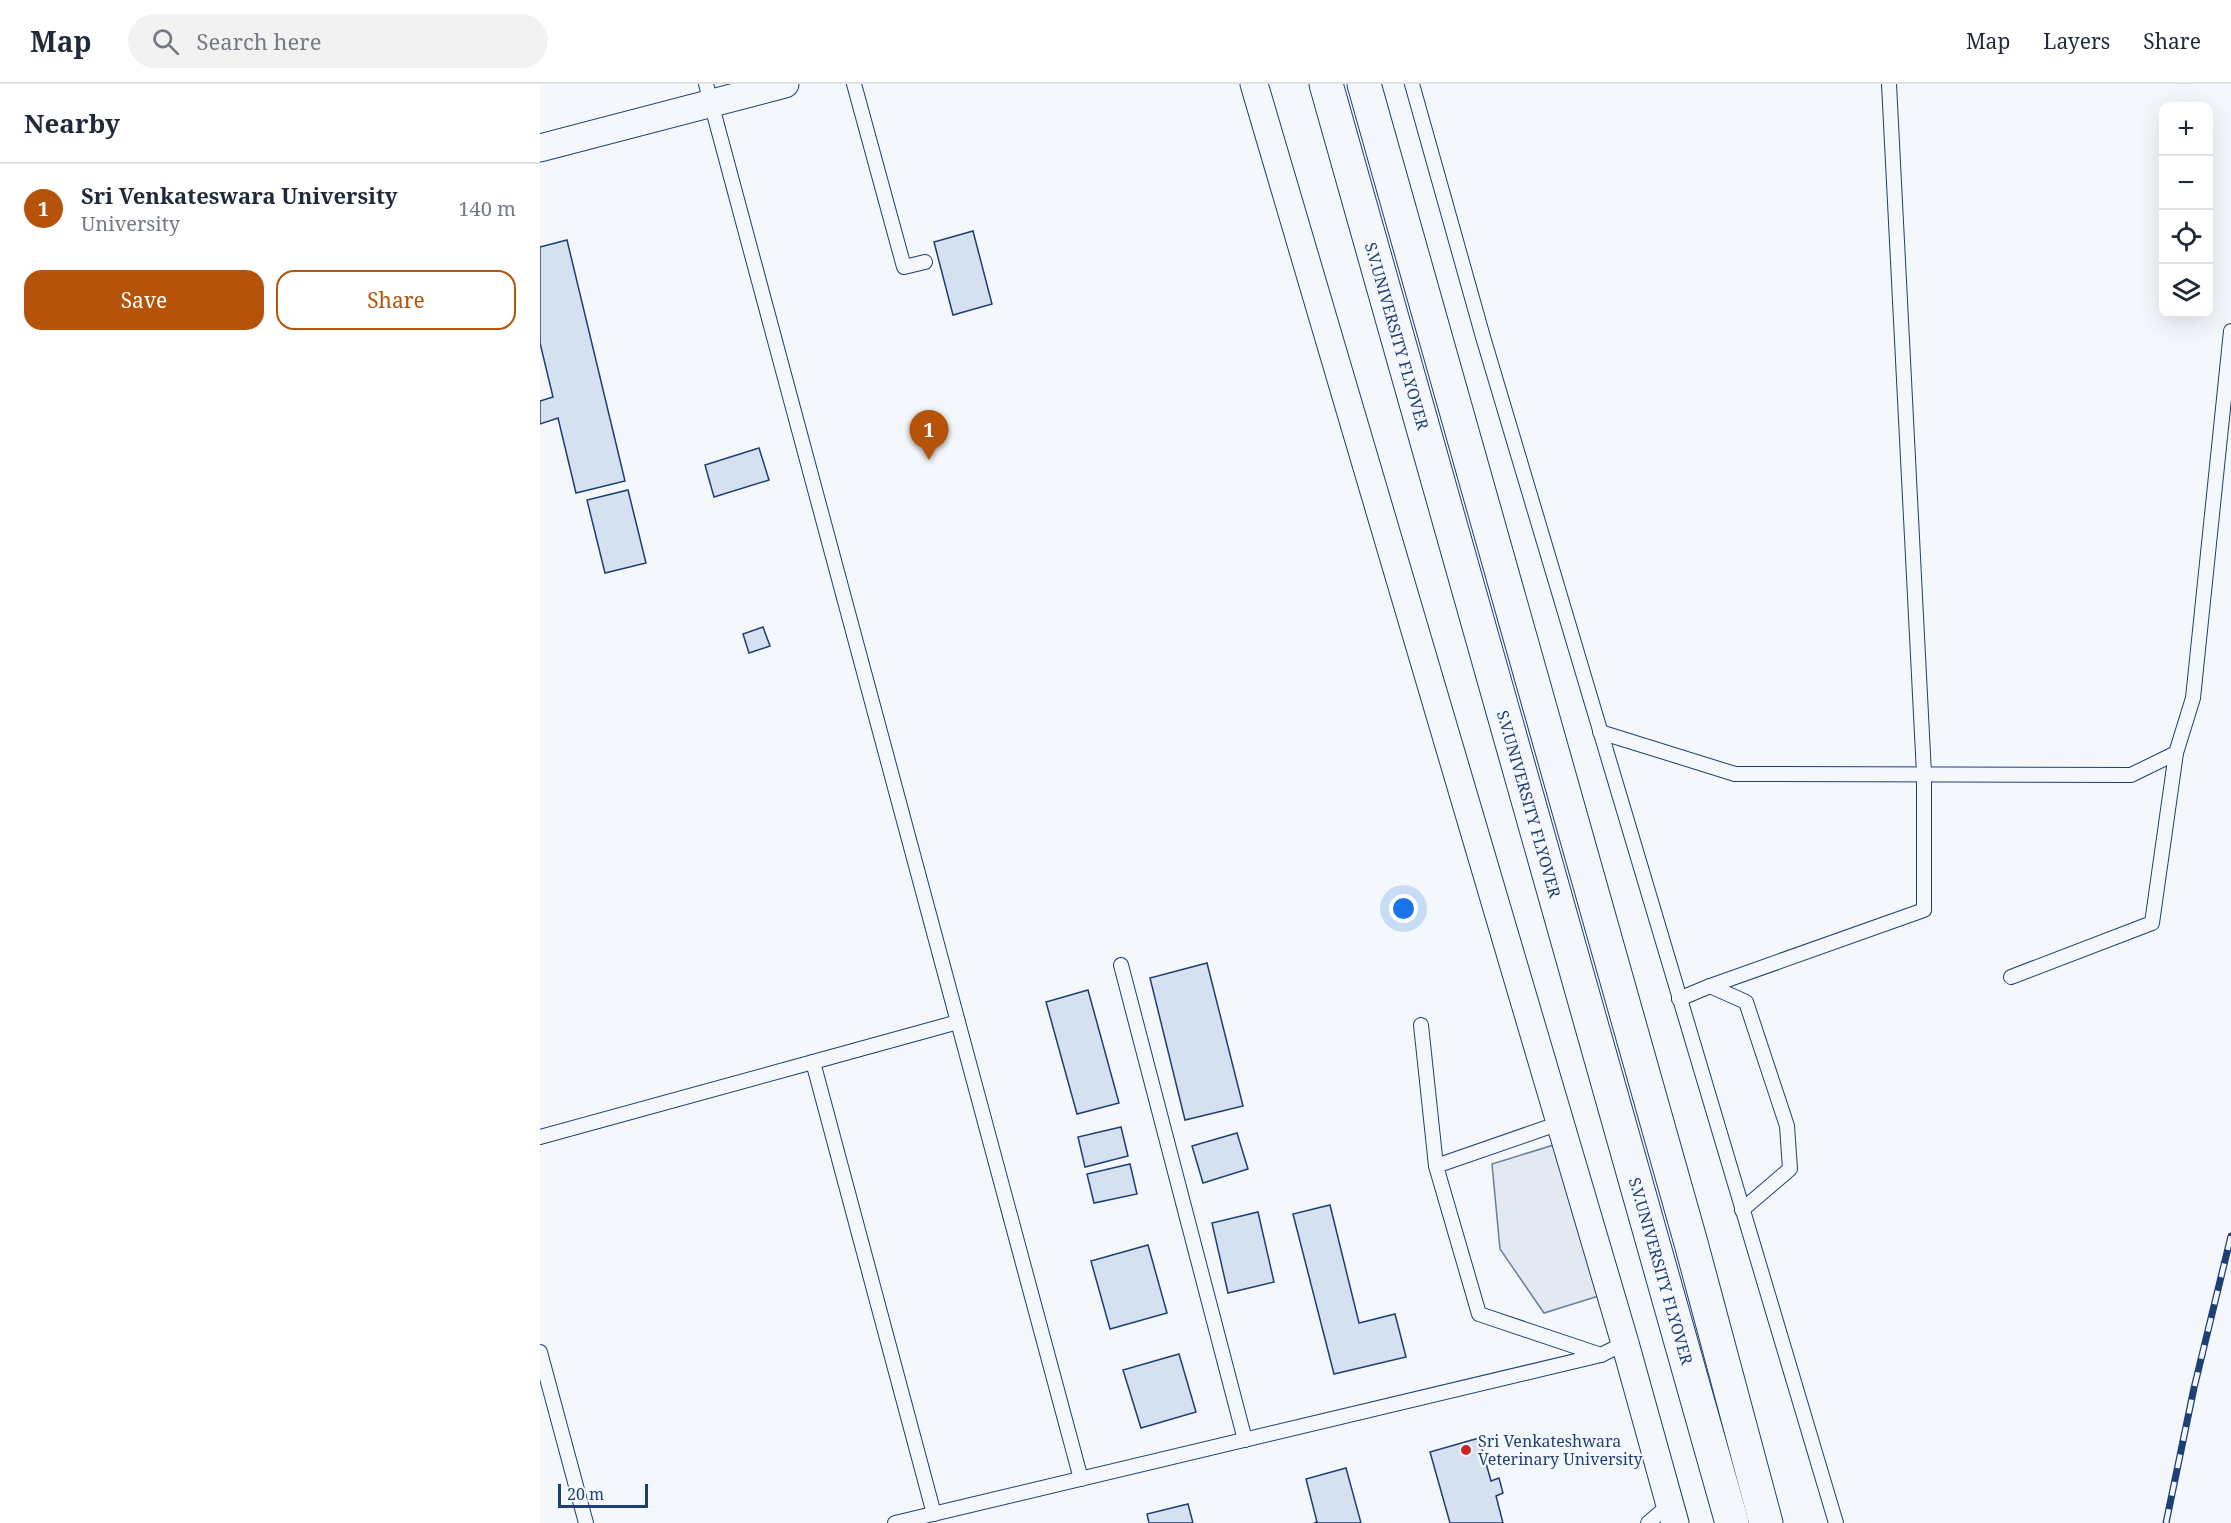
<!DOCTYPE html>
<meta charset="utf-8">
<style>
:root{--surface:#fff;--page:#f2f2f3;--text:#1f2937;--muted:#747a83;--line:#e0e1e3;--accent:#b45309}
body{margin:0;font-family:"Noto Serif",serif;background:var(--page);color:var(--text)}
.controls{position:absolute;right:18px;top:18px;display:grid;overflow:hidden;border-radius:12px;box-shadow:0 6px 24px #0002}
.controls button{width:54px;height:54px;display:grid;place-items:center;padding:0;border:0;border-bottom:2px solid var(--line);background:var(--surface);color:var(--text);font:30px sans-serif}
.scale{position:absolute;left:18px;bottom:15px;width:90px;box-sizing:border-box;padding-left:6px;border:3px solid #1d3f73;border-top:0;font-size:16px;line-height:21px;white-space:nowrap;color:#1d3f73;-webkit-text-stroke:4px #f4f7fb;paint-order:stroke}
.you{position:absolute;left:864px;top:825px;width:21px;height:21px;margin:-15px;border:4px solid #fff;border-radius:50%;background:#1a73e8;box-shadow:0 0 0 9px #1a73e833}
.badge{display:grid;place-items:center;width:39px;height:39px;border-radius:50%;background:var(--accent);color:#fff;font-size:20px;font-weight:700}
.pin{position:absolute;translate:-50% -50px;filter:drop-shadow(0 2px 3px #0008)}
.pin::after{content:'';position:absolute;top:32px;width:21px;height:18px;background:inherit;clip-path:polygon(0 0,100% 0,50% 100%)}
.list{margin:0;padding:0;list-style:none}
h2{display:flex;justify-content:space-between;align-items:center;height:78px;margin:0;padding:0 24px;font-size:26px}
h2 small{font-size:20px;font-weight:400;color:var(--muted)}
.list li{display:grid;grid-template-columns:39px 1fr auto;gap:18px;align-items:center;box-sizing:border-box;height:90px;padding:0 24px;border-top:2px solid var(--line)}
.list b{display:block;font-size:22px;white-space:nowrap}
.list p{margin:0;font-size:20px;white-space:nowrap;color:var(--muted)}
.list em{font-size:20px;font-style:normal;color:var(--muted)}
.actions{display:flex;gap:12px;padding:18px 24px}
.actions a{flex:1;padding:14px 0;border:2px solid var(--accent);border-radius:18px;text-align:center;font-size:21px;color:var(--accent)}
.actions .main{background:var(--accent);color:#fff}
.icon{flex:none;width:33px;height:33px;fill:none;stroke:currentColor;stroke-width:2;stroke-linecap:round;stroke-linejoin:round}
.map{position:relative;flex:none;width:1691px;height:1439px;overflow:hidden}
header{display:flex;align-items:center;gap:36px;box-sizing:border-box;height:84px;padding:0 30px;background:var(--surface);border-bottom:2px solid var(--line)}
header strong{font-size:28px}
nav{display:flex;gap:33px;margin-inline-start:auto;font-size:21px}
.search{width:420px;height:54px;background:var(--page);display:flex;align-items:center;gap:15px;box-sizing:border-box;padding:0 21px;border-radius:33px;color:var(--muted);font-size:22px}
main{display:flex}
aside{flex:1;background:var(--surface)}
.map>svg:first-child{display:block}
.green{fill:#e3e9f0;stroke:#687fa3;stroke-width:1.5}
.building{fill:#d5e0f0;stroke:#1d3f73;stroke-width:1.5}
.lines{fill:none;stroke-linecap:round;stroke-linejoin:round}
.service-casing{stroke:#1d3f73;stroke-width:16}
.minor-casing{stroke:#1d3f73;stroke-width:29}
.primary-casing{stroke:#1d3f73;stroke-width:35}
.service{stroke:#f4f7fb;stroke-width:14}
.minor{stroke:#f4f7fb;stroke-width:27}
.primary{stroke:#f4f7fb;stroke-width:33}
.rail-casing{stroke:#1d3f73;stroke-width:7}
.rail{stroke:#f4f7fb;stroke-width:4.5;stroke-dasharray:14;stroke-linecap:butt}
.poi-dot{fill:#c62828;stroke:#f4f7fb;stroke-width:2}
.labels{text-anchor:middle;stroke-width:4.5;stroke-linejoin:round;paint-order:stroke}
.street-label{font-size:16px;fill:#1d3f73;stroke:#f4f7fb}
.poi-label{font-size:16px;fill:#1d3f73;stroke:#f4f7fb;text-anchor:start}
</style>
<header>
<strong>Map</strong>
<div class="search"><svg class="icon" aria-label="search" viewBox="0 0 24 24"><circle cx="10" cy="10" r="6"/><path d="M15 15l6 6"/></svg>Search here</div>
<nav><a>Map</a><a>Layers</a><a>Share</a></nav>
</header>
<main>
<aside>
<h2>Nearby<small></small></h2>
<ul class="list">
<li><span class="badge">1</span><div><b>Sri Venkateswara University</b><p>University</p></div><em>140 m</em></li>
</ul>
<div class="actions"><a class="main">Save</a><a>Share</a></div>
</aside>
<div class="map">
<svg width="1691" height="1439" viewBox="0 0 1691 1439">
<rect width="100%" height="100%" fill="#f4f7fb"/>
<path class="green" d="M1020,1059L1065,1210L1004,1229L960,1165L952,1080Z"/>
<g class="building">
<path d="M433,147L452,220L413,231L394,158Z"/>
<path d="M27,156L85,397L36,409L18,334L0,340V317L13,313L0,259V163Z"/>
<path d="M219,364L229,396L174,413L165,381Z"/>
<path d="M88,406L106,479L65,489L47,416Z"/>
<path d="M223,543L230,562L209,569L203,550Z"/>
<path d="M667,879L703,1022L645,1036L610,894Z"/>
<path d="M548,906L579,1019L537,1030L506,918Z"/>
<path d="M581,1043L588,1072L545,1083L538,1053Z"/>
<path d="M697,1049L708,1085L663,1099L652,1062Z"/>
<path d="M590,1080L597,1110L554,1119L547,1090Z"/>
<path d="M790,1121L819,1239L855,1230L866,1273L794,1290L753,1130Z"/>
<path d="M718,1128L734,1198L688,1209L672,1139Z"/>
<path d="M608,1161L627,1229L570,1245L551,1177Z"/>
<path d="M639,1270L656,1328L601,1344L583,1286Z"/>
<path d="M939,1354L951,1397L959,1394L963,1409L956,1412L963,1439H910L890,1368Z"/>
<path d="M806,1384L821,1439H774L777,1438L766,1395Z"/>
<path d="M648,1420L653,1439H609L607,1430Z"/>
</g>
<g class="lines">
<g class="service-casing">
<g id="service">
<path d="M166,0L418,938L273,978L394,1430"/>
<path d="M314,0L364,183L385,178"/>
<path d="M872,0L943,253L1296,1439"/>
<path d="M1060,648L1195,690L1591,691L1636,669L1653,614L1691,247"/>
<path d="M581,881L705,1356"/>
<path d="M1471,893L1612,839L1636,669"/>
<path d="M1170,902L1384,826V690L1349,0"/>
<path d="M1139,915L1170,902L1206,918L1247,1042L1250,1085L1202,1126"/>
<path d="M418,938L541,1395"/>
<path d="M881,941L896,1082"/>
<path d="M1020,1039L896,1082L939,1230L1061,1271"/>
<path d="M0,1053L273,978"/>
<path d="M0,1268L46,1439"/>
<path d="M355,1439L1061,1271L1085,1259"/>
<path d="M1108,1439L1129,1421"/>
</g>
</g>
<g class="minor-casing">
<g id="minor">
<path d="M714,0L1085,1259L1135,1439"/>
<path d="M0,64L245,0"/>
</g>
</g>
<g class="primary-casing">
<g id="primary">
<path d="M786,0L1192,1439"/>
<path d="M824,0L1151,1159L1226,1439"/>
</g>
</g>
<use href="#service" class="service"/>
<use href="#minor" class="minor"/>
<use href="#primary" class="primary"/>
<g class="rail-casing">
<path id="rail" d="M1626,1439L1654,1304L1691,1152"/>
</g>
<use href="#rail" class="rail"/>
</g>
<circle class="poi-dot" cx="926" cy="1366" r="6"/>
<g class="labels">
<g class="street-label">
<text transform="translate(857 252) rotate(74)" y="6">S.V.UNIVERSITY FLYOVER</text>
<text transform="translate(989 720) rotate(74)" y="6">S.V.UNIVERSITY FLYOVER</text>
<text transform="translate(1121 1187) rotate(74)" y="6">S.V.UNIVERSITY FLYOVER</text>
</g>
<g class="poi-label">
<text x="938" y="1363">Sri Venkateshwara<tspan x="938" dy="18">Veterinary University</tspan></text>
</g>
</g>
</svg>
<div class="controls">
<button>+</button>
<button>−</button>
<button><svg class="icon" aria-label="locate" viewBox="0 0 24 24"><circle cx="12" cy="12" r="6"/><path d="M12 2v4M12 18v4M2 12h4M18 12h4"/></svg></button>
<button><svg class="icon" aria-label="layers" viewBox="0 0 24 24"><path d="M12 4l9 5-9 5-9-5zM3 14l9 5 9-5"/></svg></button>
</div>
<div class="scale">20 m</div>
<div class="you"></div>
<div class="pin badge" style="left:389px;top:376px">1</div>
</div>
</main>
